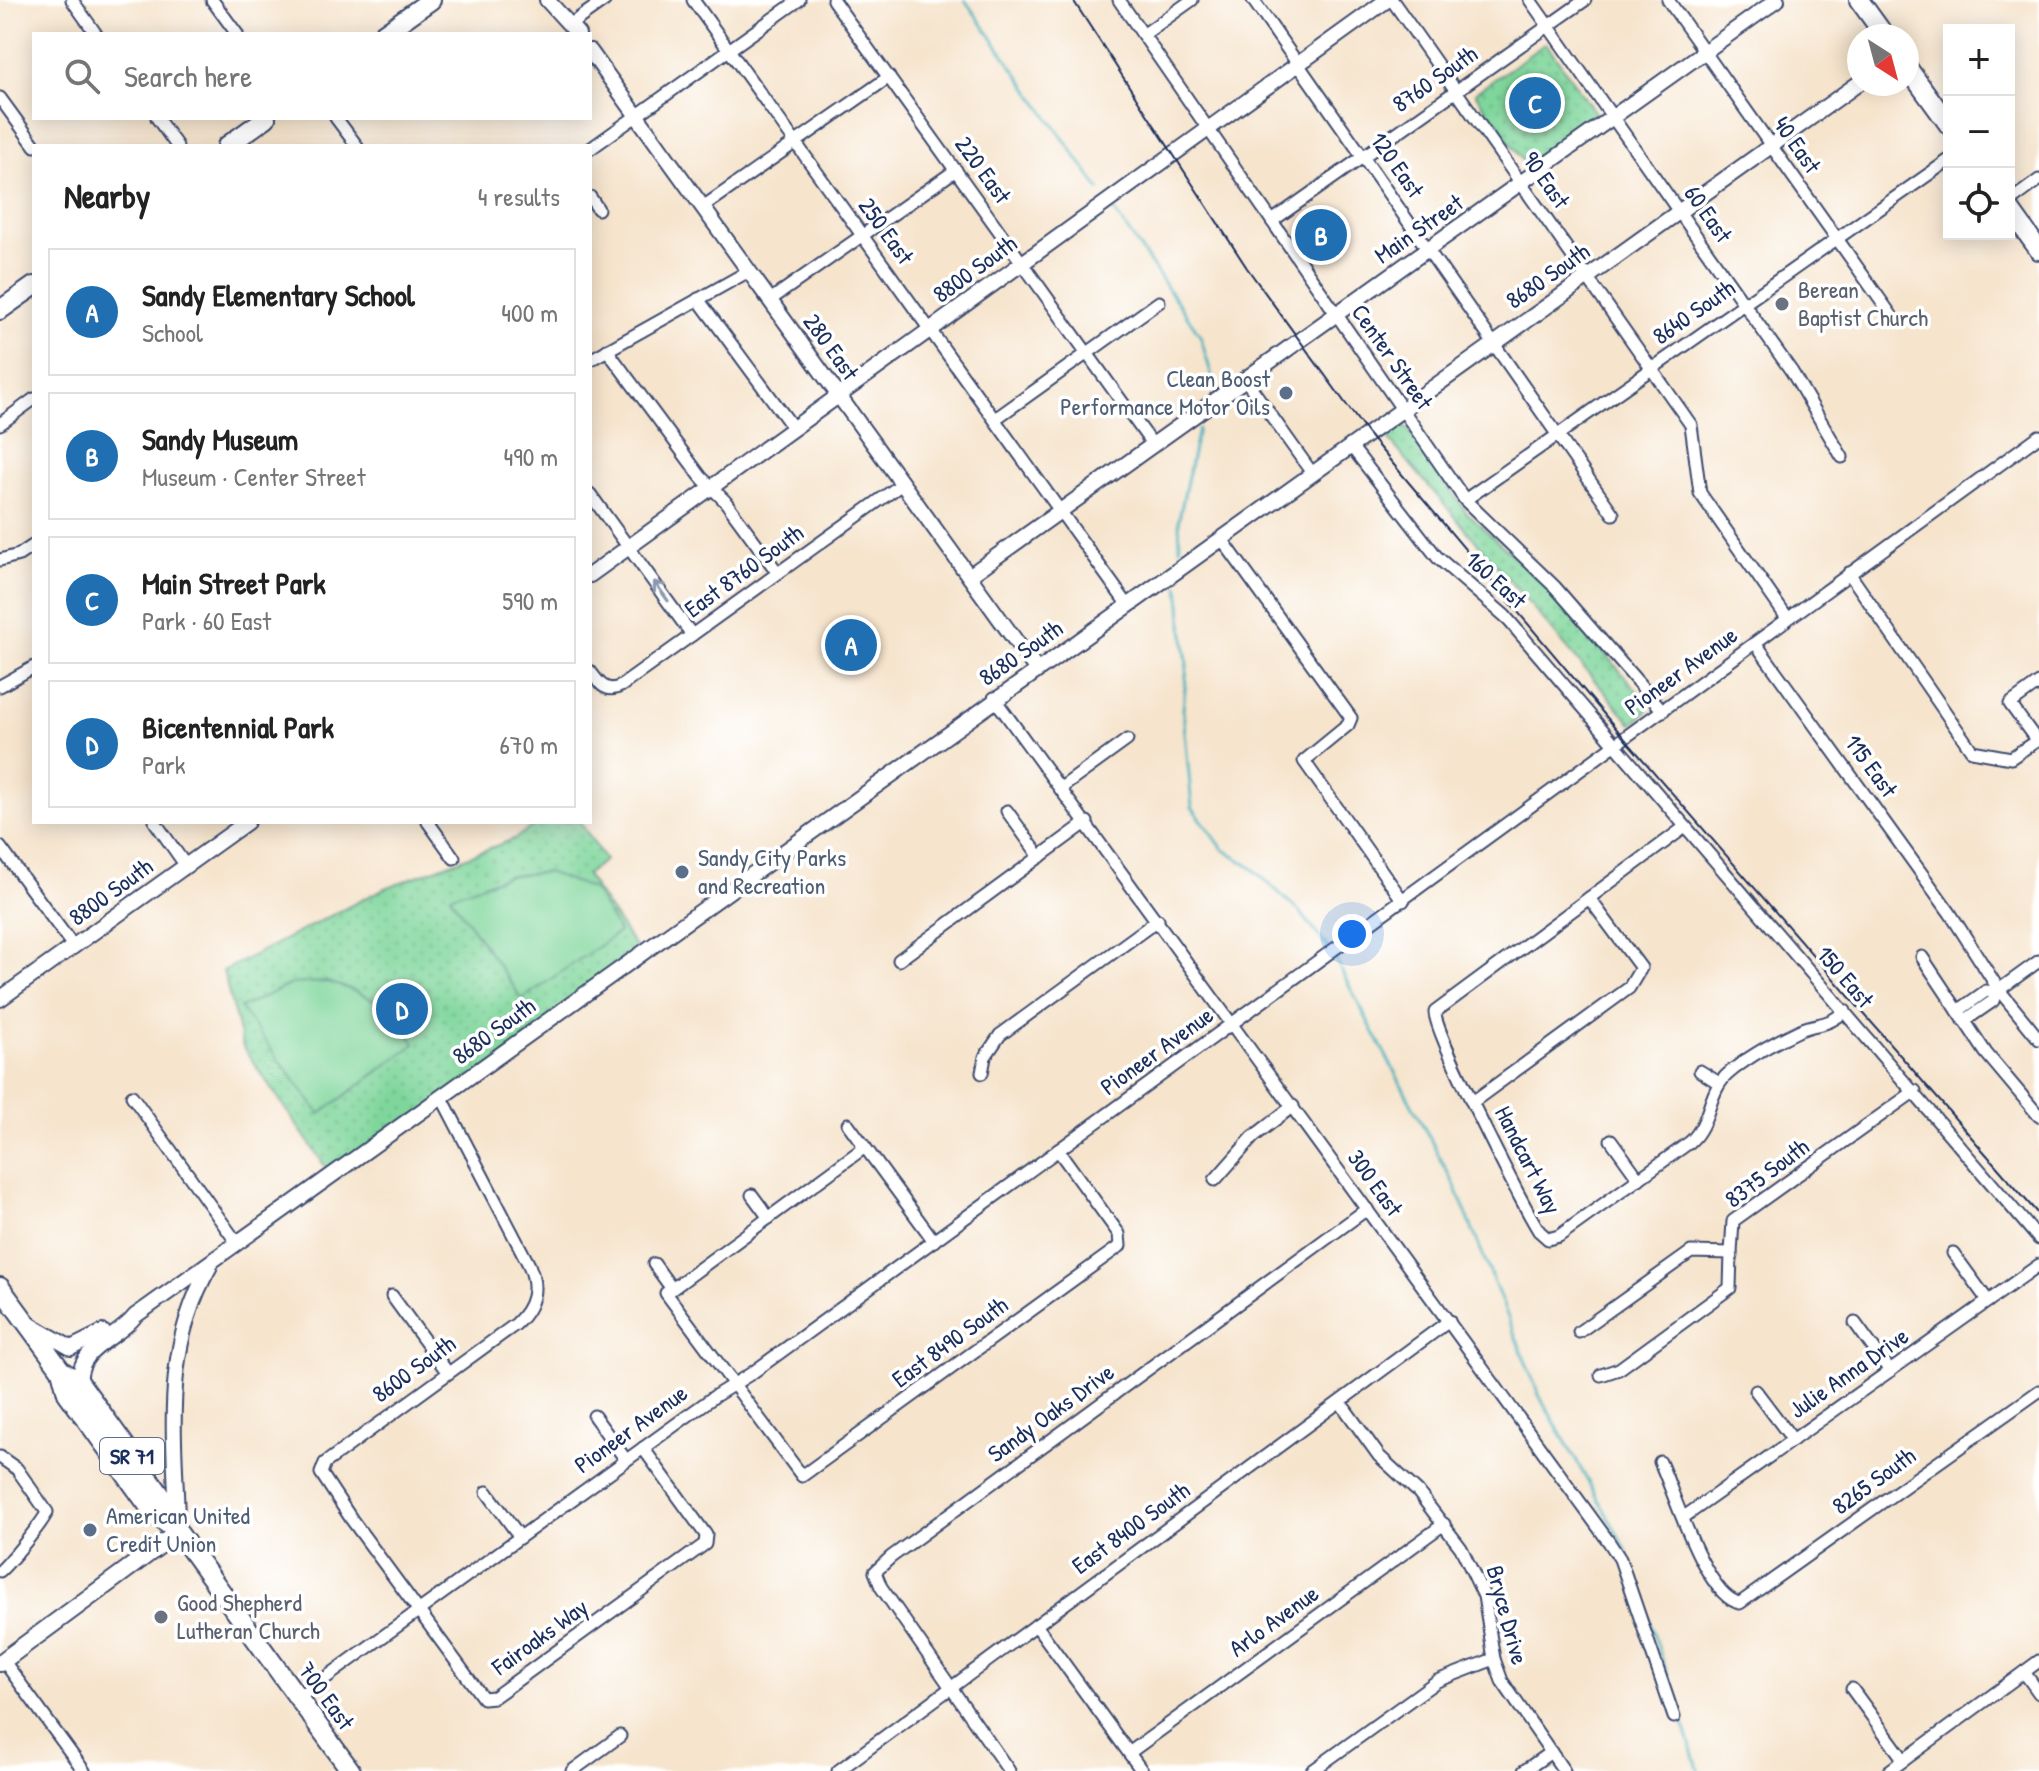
<!DOCTYPE html>
<meta charset="utf-8">
<style>
:root{--surface:#fff;--page:#f2f2f2;--text:#222;--muted:#767676;--line:#e0e0e0;--accent:#1f6fb2}
body{margin:0;font-family:"Patrick Hand",sans-serif;background:var(--page);color:var(--text)}
.controls{position:absolute;right:24px;top:24px;display:grid;overflow:hidden;border-radius:0px;box-shadow:0 4px 20px #0003}
.controls button{width:72px;height:72px;display:grid;place-items:center;padding:0;border:0;border-bottom:2px solid var(--line);background:var(--surface);color:var(--text);font:40px sans-serif}
.compass{position:absolute;left:1847px;top:24px;width:72px;height:72px;border-radius:50%;background:var(--surface);box-shadow:0 4px 20px #0003;rotate:144deg}
.you{position:absolute;left:1352px;top:934px;width:28px;height:28px;margin:-20px;border:6px solid #fff;border-radius:50%;background:#1a73e8;box-shadow:0 0 0 12px #1a73e833}
.badge{display:grid;place-items:center;width:52px;height:52px;border-radius:50%;background:var(--accent);color:#fff;font-size:26px;font-weight:700}
.pin{position:absolute;translate:-50% -50%;border:4px solid #fff;box-shadow:0 2px 8px #0006}
.list{margin:0;padding:0;list-style:none}
h2{display:flex;justify-content:space-between;align-items:center;height:104px;margin:0;padding:0 32px;font-size:34px}
h2 small{font-size:26px;font-weight:400;color:var(--muted)}
.list li{display:grid;grid-template-columns:52px 1fr auto;gap:24px;align-items:center;box-sizing:border-box;height:128px;margin:0 16px 16px;padding:0 16px;border:2px solid var(--line);border-radius:0px}
.list b{display:block;font-size:30px;white-space:nowrap}
.list p{margin:0;font-size:26px;white-space:nowrap;color:var(--muted)}
.list em{font-size:26px;font-style:normal;color:var(--muted)}
.icon{flex:none;width:44px;height:44px;fill:none;stroke:currentColor;stroke-width:2;stroke-linecap:round;stroke-linejoin:round}
.map{position:relative;flex:none;width:2039px;height:1771px;overflow:hidden}
.search{position:absolute;background:var(--surface);box-shadow:0 4px 20px #0003;left:32px;top:32px;width:560px;height:88px;display:flex;align-items:center;gap:20px;box-sizing:border-box;padding:0 28px;border-radius:0px;color:var(--muted);font-size:30px}
.panel{position:absolute;background:var(--surface);box-shadow:0 4px 20px #0003;left:32px;top:144px;width:560px;height:680px;border-radius:0px}
.map>svg:first-child{display:block}
.park{fill:url(#park-dots);stroke:#4d827c;stroke-width:2}
.garden{fill:#7fd69b;stroke:#4d827c;stroke-width:2}
.lines{fill:none;stroke-linecap:round;stroke-linejoin:round}
.stream{stroke:#3fafbb;stroke-width:3}
.minor-casing{stroke:#3c4a6e;stroke-width:15}
.tertiary-casing{stroke:#3c4a6e;stroke-width:18}
.secondary-casing{stroke:#3c4a6e;stroke-width:20}
.primary-casing{stroke:#3c4a6e;stroke-width:22}
.minor{stroke:#fff;stroke-width:11}
.tertiary{stroke:#fff;stroke-width:14}
.secondary{stroke:#fff;stroke-width:16}
.primary{stroke:#fff;stroke-width:18}
.tram{stroke:#1b2f5e;stroke-width:2}
.oneway{stroke:#8d97ae}
.worship-dot{fill:#6b7280;stroke:#fff;stroke-width:3}
.service-dot{fill:#5c6f8a;stroke:#fff;stroke-width:3}
.labels{text-anchor:middle;stroke-width:7;stroke-linejoin:round;paint-order:stroke}
.shield{fill:#fff;stroke:#5f6d8e;stroke-width:2}
.shield-label{font-size:22px;font-weight:bold;fill:#1b2f5e}
.street-label{font-size:24px;fill:#1b2f5e;stroke:#fff}
.worship-label{font-size:24px;fill:#5b616d;stroke:#fff;text-anchor:start}
.service-label{font-size:24px;fill:#4e5e75;stroke:#fff;text-anchor:start}
</style>
<div class="map">
<svg width="2039" height="1771" viewBox="0 0 2039 1771">
<defs>
<pattern id="park-dots" width="8" height="8" patternUnits="userSpaceOnUse" patternTransform="scale(2)"><rect width="8" height="8" fill="#7fd69b"/><path d="M2 2h.1M6 6h.1" fill="none" stroke="#6db888" stroke-width="1.8" stroke-linecap="round"/></pattern>
</defs>
<rect width="100%" height="100%" fill="#fff"/>
<filter id="ink" filterUnits="userSpaceOnUse"><feTurbulence type="fractalNoise" baseFrequency=".0125" numOctaves="2"/><feDisplacementMap in="SourceGraphic" scale="16" xChannelSelector="R" yChannelSelector="G"/><feConvolveMatrix kernelMatrix="1 2 1 2 8 2 1 2 1" color-interpolation-filters="sRGB"/></filter>
<filter id="wash" filterUnits="userSpaceOnUse"><feTurbulence type="fractalNoise" baseFrequency=".006" numOctaves="4" result="noise"/><feDisplacementMap in="SourceGraphic" scale="32" xChannelSelector="R" yChannelSelector="G"/><feGaussianBlur stdDeviation="1.8" result="paint"/><feColorMatrix in="noise" values="0 0 0 0 0 0 0 0 0 0 0 0 0 0 0 0 0 1.4 0 .05"/><feComposite in="paint" operator="in"/></filter>
<g filter="url(#wash)">
<rect width="100%" height="100%" fill="#f6e4cc"/>
<g class="park">
<path d="M1546,43L1596,114L1525,164L1475,93Z"/>
<path d="M1397,425L1407,428L1467,513L1548,588L1641,695L1648,706L1646,713L1632,724L1386,436Z"/>
<path d="M539,822H580L605,860L586,875L642,957L334,1179L243,1047L223,971L383,889L514,839Z"/>
</g>
<g class="garden">
<path d="M547,872L593,889L619,932L522,999L450,896L507,876Z"/>
<path d="M327,982C367,993 394,1007 415,1044L320,1114L240,1008L291,984Z"/>
</g>
<g class="lines">
<g class="stream">
<path d="M965,0L1100,190"/>
<path d="M1113,209L1200,335L1212,377"/>
<path d="M1180,548L1179,519L1198,429"/>
<path d="M1179,586L1187,665L1183,710L1192,807L1223,849L1252,868L1301,913L1329,949"/>
<path d="M1333,955L1456,1188L1539,1395L1625,1547L1699,1771"/>
</g>
</g>
</g>
<g filter="url(#ink)">
<g class="lines">
<g class="minor-casing">
<g id="minor">
<path d="M72,0L96,34"/>
<path d="M212,0L237,34"/>
<path d="M693,0L1127,604"/>
<path d="M833,0L1153,445"/>
<path d="M1119,0L1465,500L1555,587L1663,711"/>
<path d="M1253,0L1613,514"/>
<path d="M1392,0L1691,425L1700,493L1787,618"/>
<path d="M1530,0L1792,372L1842,457"/>
<path d="M1668,0L1891,315"/>
<path d="M571,24L605,0"/>
<path d="M1143,35L1192,0"/>
<path d="M0,98L35,146"/>
<path d="M157,118L177,146"/>
<path d="M336,118L357,146"/>
<path d="M590,149L799,0"/>
<path d="M590,197L598,209"/>
<path d="M2009,202L2039,180"/>
<path d="M703,207L889,77"/>
<path d="M1272,221L1585,0"/>
<path d="M698,299L794,429"/>
<path d="M770,300L956,170"/>
<path d="M607,350L701,477L725,501L778,573"/>
<path d="M590,360L749,271"/>
<path d="M1245,379L1312,473"/>
<path d="M995,419L1159,302"/>
<path d="M0,424L34,399"/>
<path d="M1350,445L1437,557L1505,616L2039,1239"/>
<path d="M590,494L692,635"/>
<path d="M1465,500L1949,160"/>
<path d="M1221,538L1351,718L1348,725L1304,761L1403,901"/>
<path d="M0,560L19,555L34,545"/>
<path d="M1849,573L1972,751L2011,758L2039,739"/>
<path d="M1756,644L1950,913L1999,990L2039,1039"/>
<path d="M590,671C599,683 606,694 621,686L902,484"/>
<path d="M0,686L34,667"/>
<path d="M994,698L1609,1542L1620,1559L1674,1717"/>
<path d="M2037,741L2010,704L2039,683"/>
<path d="M1061,788L1127,740"/>
<path d="M1007,811L1040,857"/>
<path d="M155,822L186,866"/>
<path d="M428,822L454,858"/>
<path d="M1685,827L1435,1012C1433,1031 1523,1205 1539,1231L1548,1239L1559,1236L1690,1142C1712,1122 1707,1091 1729,1073C1749,1056 1777,1041 1800,1030C1819,1022 1827,1027 1845,1011"/>
<path d="M0,847L73,946"/>
<path d="M1922,957L1986,1053L2039,1116"/>
<path d="M899,960L1087,822"/>
<path d="M1958,1011L1986,991L1996,992"/>
<path d="M1964,1021L1993,1001L1996,992L2039,961"/>
<path d="M1700,1071L1719,1083"/>
<path d="M982,1073L985,1057L1000,1035L1158,920"/>
<path d="M132,1096L237,1243"/>
<path d="M441,1096L529,1265C539,1288 534,1307 516,1324L336,1455L325,1463L321,1473L352,1520L483,1698L494,1697L705,1544L706,1535L643,1448"/>
<path d="M1474,1101L1629,988L1641,968L1589,898"/>
<path d="M848,1124L934,1241"/>
<path d="M1611,1140L1639,1179"/>
<path d="M1215,1180L1253,1137L1293,1106"/>
<path d="M752,1195L769,1218"/>
<path d="M1953,1253L1988,1301"/>
<path d="M654,1264L672,1289L666,1293L802,1476L1120,1246L1119,1234L1058,1150"/>
<path d="M672,1289L865,1147"/>
<path d="M392,1296L448,1373"/>
<path d="M1855,1323L1890,1371"/>
<path d="M1579,1332L1691,1252L1731,1253L1733,1221L1915,1091"/>
<path d="M1601,1375L1619,1369L1730,1288L1731,1253"/>
<path d="M1756,1391L1793,1440"/>
<path d="M1340,1402L1379,1456L1418,1492L1461,1548L1484,1596L1494,1659L1502,1681L1564,1771"/>
<path d="M594,1416L626,1460"/>
<path d="M0,1457L17,1469L47,1512C44,1521 9,1563 0,1571"/>
<path d="M1660,1462C1674,1492 1706,1598 1740,1603L2039,1391"/>
<path d="M487,1492L520,1537"/>
<path d="M1684,1517L2039,1265"/>
<path d="M1036,1625L1142,1771"/>
<path d="M3,1660L84,1771"/>
<path d="M2024,1672L2039,1693"/>
<path d="M1852,1689L1904,1760"/>
<path d="M298,1698L715,1396L752,1373L2039,436"/>
<path d="M1129,1753L1444,1524"/>
<path d="M572,1771L620,1736"/>
<path d="M838,1771L1449,1321"/>
<path d="M1009,1771L881,1587L875,1572L891,1557L1367,1209"/>
<path d="M1312,1771L1437,1681L1494,1659"/>
<path d="M1524,1771L1551,1752"/>
<path d="M1889,1771L2039,1661"/>
</g>
</g>
<g class="tertiary-casing">
<g id="tertiary">
<path d="M547,0L578,34"/>
<path d="M590,51L1036,669"/>
<path d="M590,575L1387,0"/>
<path d="M969,576L1777,0"/>
<path d="M0,999L247,822"/>
<path d="M31,1325L71,1348L103,1332"/>
<path d="M80,1383C76,1348 118,1339 135,1316L1859,83"/>
<path d="M177,1518C174,1428 163,1348 210,1266"/>
</g>
</g>
<g class="secondary-casing">
<path id="secondary" d="M0,1663L178,1532"/>
</g>
<g class="primary-casing">
<g id="primary">
<path d="M1859,0L1885,36"/>
<path d="M383,34L431,0"/>
<path d="M1907,67L1949,125"/>
<path d="M227,146L266,118"/>
<path d="M2009,208L2039,250"/>
<path d="M0,310L34,286"/>
<path d="M0,1287L61,1370L80,1383L168,1505L178,1532L351,1771"/>
<path d="M61,1370L67,1393L155,1515L178,1532"/>
</g>
</g>
<use href="#minor" class="minor"/>
<use href="#tertiary" class="tertiary"/>
<use href="#secondary" class="secondary"/>
<use href="#primary" class="primary"/>
<path class="tram" d="M1073,0L1247,268L1367,433L1625,739L2039,1215"/>
</g>
<defs><path id="oneway-shaft" d="M-6 0H5M1.5-3L5.5 0L1.5 3" fill="none" stroke-width="1.6" stroke-linecap="round" stroke-linejoin="round" transform="scale(2)"/></defs>
<use class="oneway" href="#oneway-shaft" transform="translate(661 591) rotate(-126)"/>
</g>
<g class="worship-dot">
<circle cx="1782" cy="304" r="8"/>
<circle cx="161" cy="1617" r="8"/>
</g>
<g class="service-dot">
<circle cx="1286" cy="393" r="8"/>
<circle cx="682" cy="872" r="8"/>
<circle cx="90" cy="1530" r="8"/>
</g>
<g class="labels">
<rect class="shield" x="100" y="1438" width="64" height="36" rx="6"/>
<g class="shield-label">
<text x="132" y="1464">SR 71</text>
</g>
<g class="street-label">
<text transform="translate(1435 79) rotate(-35)" y="8">8760 South</text>
<text transform="translate(1797 145) rotate(55)" y="8">40 East</text>
<text transform="translate(1397 165) rotate(55)" y="8">120 East</text>
<text transform="translate(983 170) rotate(54)" y="8">220 East</text>
<text transform="translate(1546 180) rotate(55)" y="8">90 East</text>
<text transform="translate(1708 214) rotate(55)" y="8">60 East</text>
<text transform="translate(1419 229) rotate(-35)" y="8">Main Street</text>
<text transform="translate(886 231) rotate(54)" y="8">250 East</text>
<text transform="translate(975 269) rotate(-36)" y="8">8800 South</text>
<text transform="translate(1548 276) rotate(-35)" y="8">8680 South</text>
<text transform="translate(1694 312) rotate(-35)" y="8">8640 South</text>
<text transform="translate(831 347) rotate(54)" y="8">280 East</text>
<text transform="translate(1392 357) rotate(55)" y="8">Center Street</text>
<text transform="translate(744 571) rotate(-36)" y="8">East 8760 South</text>
<text transform="translate(1496 580) rotate(42)" y="8">160 East</text>
<text transform="translate(1021 653) rotate(-35)" y="8">8680 South</text>
<text transform="translate(1681 671) rotate(-36)" y="8">Pioneer Avenue</text>
<text transform="translate(1871 766) rotate(54)" y="8">115 East</text>
<text transform="translate(111 892) rotate(-36)" y="8">8800 South</text>
<text transform="translate(1845 977) rotate(49)" y="8">150 East</text>
<text transform="translate(494 1031) rotate(-36)" y="8">8680 South</text>
<text transform="translate(1157 1051) rotate(-36)" y="8">Pioneer Avenue</text>
<text transform="translate(1528 1160) rotate(63)" y="8">Handcart Way</text>
<text transform="translate(1767 1173) rotate(-37)" y="8">8375 South</text>
<text transform="translate(1375 1183) rotate(54)" y="8">300 East</text>
<text transform="translate(950 1342) rotate(-36)" y="8">East 8490 South</text>
<text transform="translate(414 1369) rotate(-36)" y="8">8600 South</text>
<text transform="translate(1849 1373) rotate(-35)" y="8">Julie Anna Drive</text>
<text transform="translate(1051 1413) rotate(-36)" y="8">Sandy Oaks Drive</text>
<text transform="translate(631 1429) rotate(-36)" y="8">Pioneer Avenue</text>
<text transform="translate(1874 1481) rotate(-36)" y="8">8265 South</text>
<text transform="translate(1131 1528) rotate(-36)" y="8">East 8400 South</text>
<text transform="translate(1507 1615) rotate(75)" y="8">Bryce Drive</text>
<text transform="translate(1274 1621) rotate(-36)" y="8">Arlo Avenue</text>
<text transform="translate(540 1637) rotate(-36)" y="8">Fairoaks Way</text>
<text transform="translate(326 1696) rotate(54)" y="8">700 East</text>
</g>
<g class="worship-label">
<text x="1798" y="298">Berean<tspan x="1798" dy="28">Baptist Church</tspan></text>
<text x="177" y="1611">Good Shepherd<tspan x="177" dy="28">Lutheran Church</tspan></text>
</g>
<g class="service-label">
<text x="1270" y="387" text-anchor="end">Clean Boost<tspan x="1270" dy="28">Performance Motor Oils</tspan></text>
<text x="698" y="866">Sandy City Parks<tspan x="698" dy="28">and Recreation</tspan></text>
<text x="106" y="1524">American United<tspan x="106" dy="28">Credit Union</tspan></text>
</g>
</g>
</svg>
<div class="controls">
<button>+</button>
<button>−</button>
<button><svg class="icon" aria-label="locate" viewBox="0 0 24 24"><circle cx="12" cy="12" r="6"/><path d="M12 2v4M12 18v4M2 12h4M18 12h4"/></svg></button>
</div>
<svg class="compass" viewBox="-18 -18 36 36"><path d="M0-13l5 13h-10z" fill="#e53935"/><path d="M0 13l5-13h-10z" fill="#767676"/></svg>
<div class="you"></div>
<div class="pin badge" style="left:851px;top:645px">A</div>
<div class="pin badge" style="left:1321px;top:235px">B</div>
<div class="pin badge" style="left:1535px;top:103px">C</div>
<div class="pin badge" style="left:402px;top:1009px">D</div>
<div class="search"><svg class="icon" aria-label="search" viewBox="0 0 24 24"><circle cx="10" cy="10" r="6"/><path d="M15 15l6 6"/></svg>Search here</div>
<section class="panel">
<h2>Nearby<small>4 results</small></h2>
<ul class="list">
<li><span class="badge">A</span><div><b>Sandy Elementary School</b><p>School</p></div><em>400 m</em></li>
<li><span class="badge">B</span><div><b>Sandy Museum</b><p>Museum · Center Street</p></div><em>490 m</em></li>
<li><span class="badge">C</span><div><b>Main Street Park</b><p>Park · 60 East</p></div><em>590 m</em></li>
<li><span class="badge">D</span><div><b>Bicentennial Park</b><p>Park</p></div><em>670 m</em></li>
</ul>
</section>
</div>
